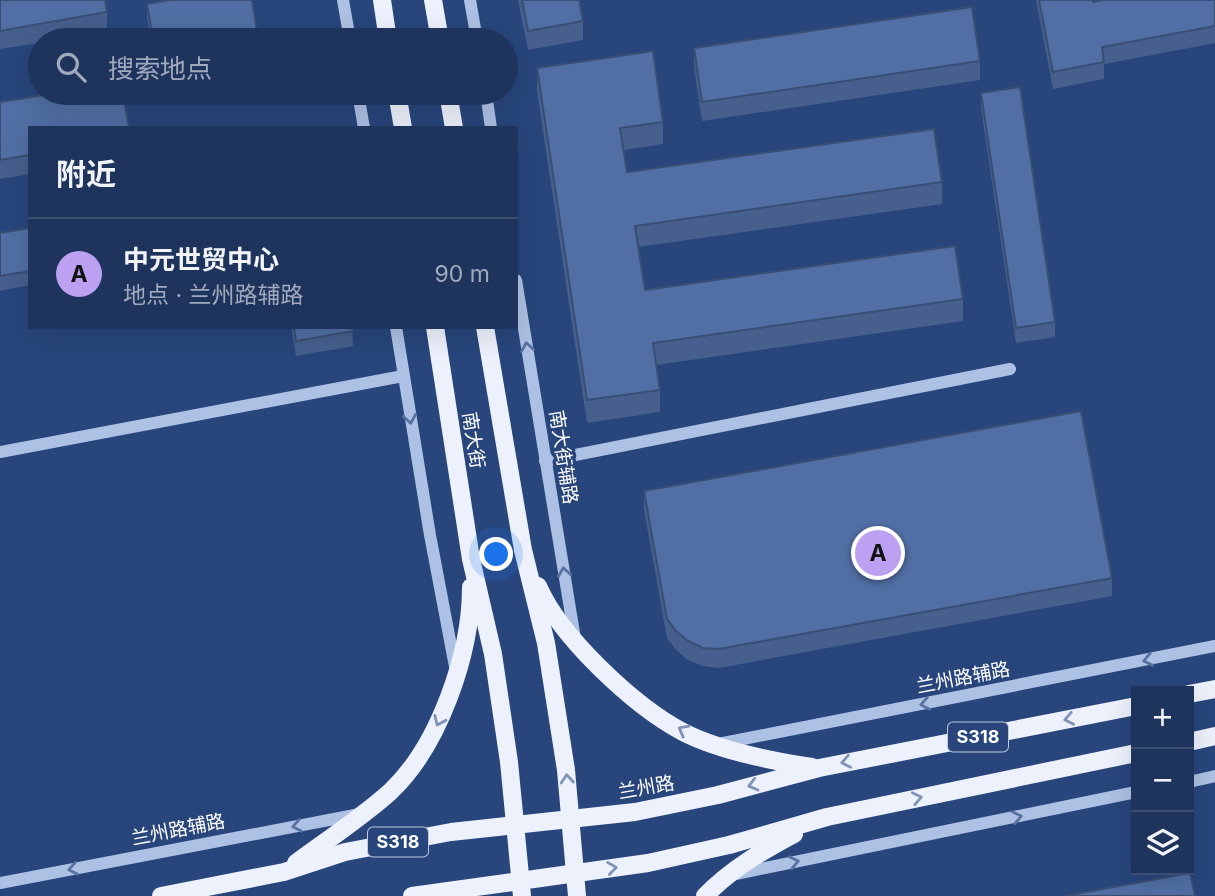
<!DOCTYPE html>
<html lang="zh">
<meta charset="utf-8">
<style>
:root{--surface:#1e345d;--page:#263c63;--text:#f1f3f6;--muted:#a1aabc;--line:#3c4f72;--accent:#bca0f2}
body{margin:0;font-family:Inter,"Noto Sans SC",sans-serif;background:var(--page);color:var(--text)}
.controls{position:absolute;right:21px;bottom:21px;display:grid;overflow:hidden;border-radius:0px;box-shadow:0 7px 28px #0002}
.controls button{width:63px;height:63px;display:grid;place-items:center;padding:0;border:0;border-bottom:2px solid var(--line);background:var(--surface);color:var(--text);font:35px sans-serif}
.you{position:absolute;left:497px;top:555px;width:24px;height:24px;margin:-18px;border:5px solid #fff;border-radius:50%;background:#1a73e8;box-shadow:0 0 0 10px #1a73e833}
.badge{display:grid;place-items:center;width:46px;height:46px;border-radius:50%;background:var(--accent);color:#111;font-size:23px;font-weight:700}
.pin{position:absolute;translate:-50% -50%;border:4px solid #fff;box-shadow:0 2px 7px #0006}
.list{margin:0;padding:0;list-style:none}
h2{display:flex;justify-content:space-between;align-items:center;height:91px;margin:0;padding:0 28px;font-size:30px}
h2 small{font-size:23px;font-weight:400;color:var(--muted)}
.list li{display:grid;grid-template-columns:46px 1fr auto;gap:21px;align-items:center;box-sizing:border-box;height:112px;padding:0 28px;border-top:2px solid var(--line)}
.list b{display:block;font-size:26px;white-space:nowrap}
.list p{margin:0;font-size:23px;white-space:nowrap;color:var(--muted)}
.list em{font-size:23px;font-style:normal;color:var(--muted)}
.icon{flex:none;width:38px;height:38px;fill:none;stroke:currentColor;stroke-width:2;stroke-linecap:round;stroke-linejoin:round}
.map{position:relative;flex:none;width:1215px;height:896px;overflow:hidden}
.search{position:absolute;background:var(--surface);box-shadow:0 7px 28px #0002;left:28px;top:28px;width:490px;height:77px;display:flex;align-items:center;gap:18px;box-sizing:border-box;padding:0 24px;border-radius:38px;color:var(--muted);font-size:26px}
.panel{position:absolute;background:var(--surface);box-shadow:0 7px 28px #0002;left:28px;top:126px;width:490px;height:203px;border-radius:0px}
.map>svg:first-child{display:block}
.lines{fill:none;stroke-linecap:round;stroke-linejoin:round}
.minor{stroke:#adc1e4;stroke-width:12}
.major{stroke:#ecf1fc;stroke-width:18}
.wall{fill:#465f8d}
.building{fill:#516fa4;stroke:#394e73;stroke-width:2}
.oneway{stroke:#5771a0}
.oneway2{stroke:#8093b6}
.labels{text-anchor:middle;stroke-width:7;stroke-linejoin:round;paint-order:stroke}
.shield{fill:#28467c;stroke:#bec8d8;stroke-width:2}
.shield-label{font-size:18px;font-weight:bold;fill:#fff}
.street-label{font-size:19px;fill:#fff;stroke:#28467c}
</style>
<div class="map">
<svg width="1215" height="896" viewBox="0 0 1215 896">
<rect width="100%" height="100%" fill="#28467c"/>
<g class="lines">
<g class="minor">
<path d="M343,0L350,40"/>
<path d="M470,0L477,40"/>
<path d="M358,93L364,128"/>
<path d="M486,93L491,128"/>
<path d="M516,280L575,639"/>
<path d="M396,327L430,535L456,672"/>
<path d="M0,452L403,376"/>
<path d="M545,461L1010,369"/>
<path d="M718,744L1215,646"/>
<path d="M1189,782L1215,776"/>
<path d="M731,875L1136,792"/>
<path d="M0,883L360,814"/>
</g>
<g class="major">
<path d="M382,0L388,40"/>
<path d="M433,0L440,40"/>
<path d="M397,93L403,128"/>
<path d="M448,93L454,128"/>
<path d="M435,327L471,559L493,654L509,762L522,896"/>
<path d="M485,327L523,550L546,643L566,770L577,896"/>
<path d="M538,586C560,637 634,706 683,732C720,751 772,761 812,767"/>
<path d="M1189,694L1215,689"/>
<path d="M1189,742L1215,736"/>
<path d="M296,863C327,840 361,818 390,792C439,746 471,654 471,587"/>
<path d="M161,896L284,872L345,852L451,832L635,812L718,795L819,768L1136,706"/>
<path d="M412,896L648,863L729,845L827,817L1136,753"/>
<path d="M705,896C730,870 762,851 794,834"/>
</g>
</g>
<g class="wall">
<path d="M0,0L107,12V31L54,40H40V43L0,49Z"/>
<path d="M518,0H579L583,21V40L528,50Z"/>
<path d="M1036,0H1093V2L1215,0V43L1104,64V79L1053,89Z"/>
<path d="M147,4L258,37V40H151L147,19Z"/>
<path d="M694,48L980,61V80L702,121L694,67Z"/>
<path d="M537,68L663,122V144L624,150L627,172L942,182V204L638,247L645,290L963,299V321L656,365L660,390V412L587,423L537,91Z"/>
<path d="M981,93L1055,322V337L1016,343L981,108Z"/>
<path d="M0,102L30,128V174L0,179Z"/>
<path d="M30,228V285L0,291V233Z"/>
<path d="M291,327H352L353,346L296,356Z"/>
<path d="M644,491L1112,578V596L719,668L703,666L688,660L676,650L667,638L644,510Z"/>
</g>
<g class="building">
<path d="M0,0H105L107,12L0,31Z"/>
<path d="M170,0H252L258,37L239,40H153L147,4Z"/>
<path d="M522,0H579L583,21L528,31Z"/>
<path d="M1039,0H1093V2L1103,0H1215V26L1102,47L1104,62L1053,72Z"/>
<path d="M972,7L980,61L702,102L694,48Z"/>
<path d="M653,51L663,122L620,128L627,172L934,129L942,182L635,226L645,290L955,246L963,299L653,343L660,390L587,400L537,68Z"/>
<path d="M1020,87L1055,322L1016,328L981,93Z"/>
<path d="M57,93H123L129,128H30V155L0,160V102Z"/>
<path d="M30,228V271L0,276V233Z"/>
<path d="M294,327H352L353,331L296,341Z"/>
<path d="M1081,411L1112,578L719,649L703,648L688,641L676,631L667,619L644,491Z"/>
<path d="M1190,873L1195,896H1065Z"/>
</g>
<defs><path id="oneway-chevron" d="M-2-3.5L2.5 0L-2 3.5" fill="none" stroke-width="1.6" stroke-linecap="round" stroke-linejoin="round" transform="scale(1.75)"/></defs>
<g class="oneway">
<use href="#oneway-chevron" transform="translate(527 347) rotate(-99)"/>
<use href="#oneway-chevron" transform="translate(410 419) rotate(81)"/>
<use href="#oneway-chevron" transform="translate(564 572) rotate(-99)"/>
<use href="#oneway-chevron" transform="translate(1148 660) rotate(168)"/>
<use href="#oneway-chevron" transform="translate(925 704) rotate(169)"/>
<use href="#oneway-chevron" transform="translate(1017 817) rotate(-12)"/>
<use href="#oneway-chevron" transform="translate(297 826) rotate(169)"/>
<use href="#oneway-chevron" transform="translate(794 862) rotate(-12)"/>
<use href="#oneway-chevron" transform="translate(73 869) rotate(169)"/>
</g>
<g class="oneway2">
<use href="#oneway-chevron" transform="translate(1069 719) rotate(169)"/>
<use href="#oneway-chevron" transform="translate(439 721) rotate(114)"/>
<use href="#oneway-chevron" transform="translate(683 730) rotate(-152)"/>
<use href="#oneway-chevron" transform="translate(846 762) rotate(169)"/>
<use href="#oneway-chevron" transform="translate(567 779) rotate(-95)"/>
<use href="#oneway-chevron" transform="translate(753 785) rotate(165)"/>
<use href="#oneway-chevron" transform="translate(917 798) rotate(-12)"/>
<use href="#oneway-chevron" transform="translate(612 868) rotate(-8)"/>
</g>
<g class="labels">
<g class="shield">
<rect x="948" y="722.5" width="60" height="29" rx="5"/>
<rect x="368" y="827.5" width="60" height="29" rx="5"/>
</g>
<g class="shield-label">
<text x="978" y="743">S318</text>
<text x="398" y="848">S318</text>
</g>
<g class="street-label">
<text transform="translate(474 440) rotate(81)" y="7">南大街</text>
<text transform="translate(564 457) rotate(81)" y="7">南大街辅路</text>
<text transform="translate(963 677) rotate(-11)" y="7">兰州路辅路</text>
<text transform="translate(646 787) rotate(-10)" y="7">兰州路</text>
<text transform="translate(178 829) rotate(-11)" y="7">兰州路辅路</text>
</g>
</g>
</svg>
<div class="controls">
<button>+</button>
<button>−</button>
<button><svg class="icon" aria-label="layers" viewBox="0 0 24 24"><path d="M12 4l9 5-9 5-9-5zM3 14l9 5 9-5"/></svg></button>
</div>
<div class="you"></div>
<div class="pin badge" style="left:878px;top:553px">A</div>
<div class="search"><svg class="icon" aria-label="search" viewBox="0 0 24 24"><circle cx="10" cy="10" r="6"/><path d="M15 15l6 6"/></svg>搜索地点</div>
<section class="panel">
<h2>附近<small></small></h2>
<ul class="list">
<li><span class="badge">A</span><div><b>中元世贸中心</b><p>地点 · 兰州路辅路</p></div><em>90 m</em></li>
</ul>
</section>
</div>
